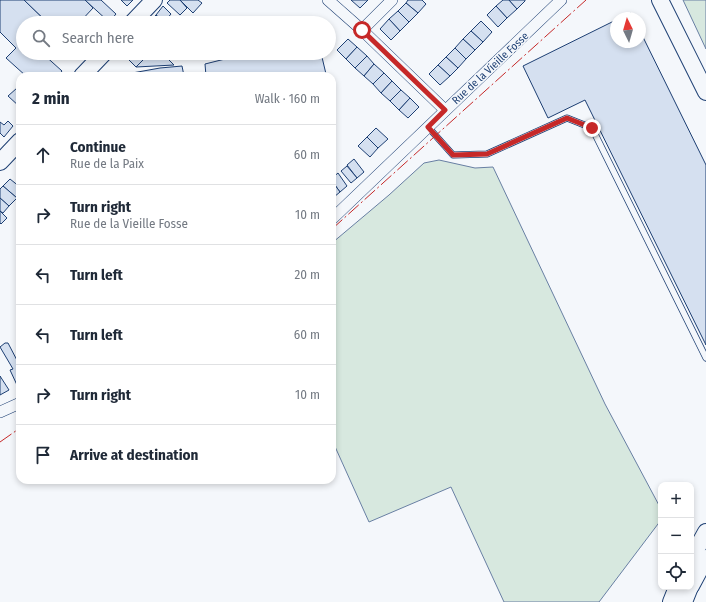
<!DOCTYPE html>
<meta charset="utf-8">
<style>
:root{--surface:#fff;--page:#f2f2f3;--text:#1f2937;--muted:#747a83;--line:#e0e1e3}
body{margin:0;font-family:"Fira Sans Condensed",sans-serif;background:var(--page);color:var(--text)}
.controls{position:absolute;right:12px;bottom:12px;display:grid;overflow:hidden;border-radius:8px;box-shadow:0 2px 6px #0003}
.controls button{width:36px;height:36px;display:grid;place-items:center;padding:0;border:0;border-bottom:1px solid var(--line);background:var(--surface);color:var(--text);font:20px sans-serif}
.compass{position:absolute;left:610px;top:12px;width:36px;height:36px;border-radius:50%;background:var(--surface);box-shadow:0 2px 6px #0003;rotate:355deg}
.stop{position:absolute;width:12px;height:12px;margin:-9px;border:3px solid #c62828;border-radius:50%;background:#fff}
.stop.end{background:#c62828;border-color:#fff;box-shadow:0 1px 4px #0008}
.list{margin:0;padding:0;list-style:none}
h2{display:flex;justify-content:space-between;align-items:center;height:52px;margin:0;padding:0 16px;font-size:17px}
h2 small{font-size:13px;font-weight:400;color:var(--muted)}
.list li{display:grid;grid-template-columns:26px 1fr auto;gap:12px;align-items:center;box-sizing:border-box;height:60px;padding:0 16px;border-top:1px solid var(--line)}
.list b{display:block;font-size:15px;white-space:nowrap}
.list p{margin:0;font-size:13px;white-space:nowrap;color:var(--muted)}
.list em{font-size:13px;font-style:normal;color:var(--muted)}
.icon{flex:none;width:22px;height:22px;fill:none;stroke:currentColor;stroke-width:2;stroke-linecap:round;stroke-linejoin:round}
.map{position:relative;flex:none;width:706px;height:602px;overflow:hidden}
.search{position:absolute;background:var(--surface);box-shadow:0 2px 6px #0003;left:16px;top:16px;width:320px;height:44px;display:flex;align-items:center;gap:10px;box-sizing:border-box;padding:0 14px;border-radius:22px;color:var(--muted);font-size:15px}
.panel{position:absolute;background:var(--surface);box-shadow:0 2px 6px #0003;left:16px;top:72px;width:320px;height:412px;border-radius:12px}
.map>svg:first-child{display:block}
.green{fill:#d7e8df;stroke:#687fa3}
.building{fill:#d5e0f0;stroke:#1d3f73}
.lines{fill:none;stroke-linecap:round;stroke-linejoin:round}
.lane-casing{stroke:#1d3f73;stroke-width:7}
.street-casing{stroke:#1d3f73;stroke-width:12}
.secondary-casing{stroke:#1d3f73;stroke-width:18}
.lane{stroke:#f4f7fb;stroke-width:5.5}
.street{stroke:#f4f7fb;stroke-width:11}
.secondary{stroke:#f4f7fb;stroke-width:16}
.power{stroke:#c62828;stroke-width:1;stroke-dasharray:14 3 2 3;stroke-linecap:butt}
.route{stroke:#c62828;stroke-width:5}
.labels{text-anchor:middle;stroke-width:3;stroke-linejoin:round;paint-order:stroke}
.street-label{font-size:11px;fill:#1d3f73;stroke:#f4f7fb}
</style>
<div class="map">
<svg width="706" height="602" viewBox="0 0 706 602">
<rect width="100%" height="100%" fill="#f4f7fb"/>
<g class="green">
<path d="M683,0H706V49Z"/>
<path d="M439,160L475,168L493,167L605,404L661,509V520L599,602H504L451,487L369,522L332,440V243L389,195L424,163Z"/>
</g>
<g class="building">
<path d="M0,0H24L48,23H23V53H42L62,71L58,76H26L6,58L16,48L0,32Z"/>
<path d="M24,0H85L93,8L79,23H48Z"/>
<path d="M85,0H101L116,14L109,22Z"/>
<path d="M121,0H133L127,6Z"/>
<path d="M170,0H180L187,8L180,15L167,3Z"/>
<path d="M180,0H198L202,3L193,13Z"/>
<path d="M351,0H368L360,8Z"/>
<path d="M408,0H422L426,4L418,13L406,3Z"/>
<path d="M503,0H509L517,9L507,18L496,6Z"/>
<path d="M509,0H525V1L517,9Z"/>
<path d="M406,3L418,13L409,22L398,11Z"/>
<path d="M163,6L171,14L164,22L156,15Z"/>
<path d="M496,6L507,18L498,27L487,15Z"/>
<path d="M398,11L409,22L400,31L389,19Z"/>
<path d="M631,13L634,18H621Z"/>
<path d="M156,15L164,22L165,23H148Z"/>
<path d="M389,19L400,31L391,40L380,29Z"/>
<path d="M616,20V42H640V31L706,165V345L585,100L548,118L523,66Z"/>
<path d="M481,21L492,32L483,42L471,31Z"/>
<path d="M471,31L483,42L475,50L463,39Z"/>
<path d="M348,39L357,47L346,59L337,50Z"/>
<path d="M463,39L475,50L466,59L455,48Z"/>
<path d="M357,47L367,56L355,68L346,59Z"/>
<path d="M455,48L466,59L458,68L446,57Z"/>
<path d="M134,53H150L136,67L128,59Z"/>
<path d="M150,53H162L174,65L136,67Z"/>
<path d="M249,53H321L326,74L319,76H206L205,64Z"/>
<path d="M367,56L374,64L364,76L355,68Z"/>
<path d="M446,57L458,68L450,76L438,65Z"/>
<path d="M374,64L384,73L373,84L364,76Z"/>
<path d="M438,65L450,76L440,85L429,74Z"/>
<path d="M182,66L184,76H121V75L160,68Z"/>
<path d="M384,73L392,81L381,93L373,84Z"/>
<path d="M392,81L401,90L390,101L381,93Z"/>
<path d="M17,88L20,90V107L8,96Z"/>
<path d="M401,90L410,98L399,110L390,101Z"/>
<path d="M410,98L419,107L408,118L399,110Z"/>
<path d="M8,121L13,126L4,137L0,133V122L4,125Z"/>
<path d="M376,128L388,139L378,148L367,137Z"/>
<path d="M367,137L378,148L370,157L358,146Z"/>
<path d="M354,159L364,172L357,178L347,165Z"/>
<path d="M347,166L357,178L351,183L341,171Z"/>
<path d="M338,173L347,186L340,192L332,181V178Z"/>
<path d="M10,179L20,187V195L17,198L3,186Z"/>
<path d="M332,181L340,192L334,197L332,194Z"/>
<path d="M3,186L17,198L9,206L0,198V189Z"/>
<path d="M0,198L9,206L3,213L0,211Z"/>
<path d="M0,211L7,218L1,224L0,223Z"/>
<path d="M5,343H8L20,366V384L17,385L10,370L13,369L0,347Z"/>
<path d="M0,376L9,390L0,395Z"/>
</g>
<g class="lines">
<g class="lane-casing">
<path id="lane" d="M428,127L453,155L487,154L567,118L592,128L706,358"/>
</g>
<g class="street-casing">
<g id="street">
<path d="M328,0L362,30L445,110"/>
<path d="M362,30L392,0"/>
<path d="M332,219L561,0"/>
<path d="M0,412L20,403"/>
</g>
</g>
<g class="secondary-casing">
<g id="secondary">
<path d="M660,0L706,92"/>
<path d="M132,23L154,0"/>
<path d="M82,76L104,53"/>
<path d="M0,162L20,141"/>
<path d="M691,559L706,532"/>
<path d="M691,586L706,558"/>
<path d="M671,602L677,587"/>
<path d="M684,602L690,587"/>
</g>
</g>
<use href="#lane" class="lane"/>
<use href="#street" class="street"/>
<use href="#secondary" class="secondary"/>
<g class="power">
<path d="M332,229L586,0"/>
<path d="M0,442L20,428"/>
</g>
</g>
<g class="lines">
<path class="route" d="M362,30L445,110L428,127L453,155L487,154L567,118L592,128"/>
</g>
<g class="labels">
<g class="street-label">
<text transform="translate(490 68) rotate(-43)" y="4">Rue de la Vieille Fosse</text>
</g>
</g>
</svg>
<div class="controls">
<button>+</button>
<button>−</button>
<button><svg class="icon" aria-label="locate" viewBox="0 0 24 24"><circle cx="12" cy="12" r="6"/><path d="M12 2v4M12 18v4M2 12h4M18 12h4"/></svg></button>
</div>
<svg class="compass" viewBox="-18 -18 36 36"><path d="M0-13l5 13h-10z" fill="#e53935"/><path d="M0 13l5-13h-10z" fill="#747a83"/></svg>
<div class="stop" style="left:362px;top:30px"></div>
<div class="stop end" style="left:592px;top:128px"></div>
<div class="search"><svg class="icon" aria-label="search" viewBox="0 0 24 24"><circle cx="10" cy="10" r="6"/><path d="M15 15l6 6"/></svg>Search here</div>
<section class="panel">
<h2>2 min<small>Walk · 160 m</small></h2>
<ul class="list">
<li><svg class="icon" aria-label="ahead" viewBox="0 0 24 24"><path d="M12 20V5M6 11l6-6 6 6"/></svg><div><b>Continue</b><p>Rue de la Paix</p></div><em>60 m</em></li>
<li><svg class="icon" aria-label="right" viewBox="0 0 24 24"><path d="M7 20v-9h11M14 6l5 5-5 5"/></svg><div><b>Turn right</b><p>Rue de la Vieille Fosse</p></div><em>10 m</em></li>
<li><svg class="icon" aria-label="left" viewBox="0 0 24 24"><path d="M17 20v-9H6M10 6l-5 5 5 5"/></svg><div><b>Turn left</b></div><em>20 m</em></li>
<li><svg class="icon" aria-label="left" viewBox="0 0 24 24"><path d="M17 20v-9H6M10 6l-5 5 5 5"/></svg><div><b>Turn left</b></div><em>60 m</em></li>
<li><svg class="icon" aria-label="right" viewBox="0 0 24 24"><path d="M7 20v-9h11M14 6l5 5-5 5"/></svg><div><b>Turn right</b></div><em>10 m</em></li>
<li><svg class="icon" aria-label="arrive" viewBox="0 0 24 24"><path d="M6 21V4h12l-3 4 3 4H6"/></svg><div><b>Arrive at destination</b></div></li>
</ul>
</section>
</div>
